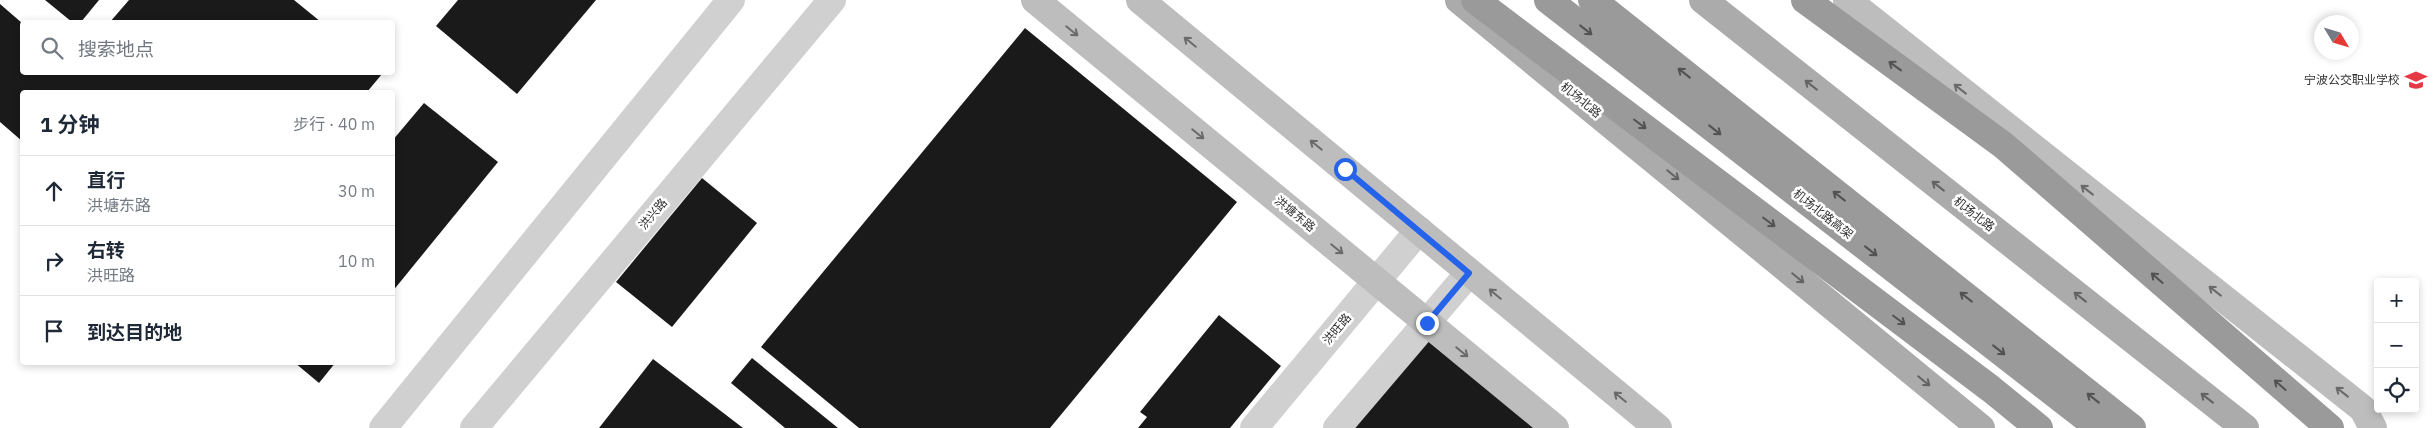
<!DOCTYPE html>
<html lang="zh">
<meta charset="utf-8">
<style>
:root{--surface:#fff;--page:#f6f6f7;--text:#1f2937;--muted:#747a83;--line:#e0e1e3}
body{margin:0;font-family:"IBM Plex Sans","Noto Sans SC",sans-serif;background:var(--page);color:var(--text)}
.controls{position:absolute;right:15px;bottom:15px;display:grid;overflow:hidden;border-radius:5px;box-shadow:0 2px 8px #0003}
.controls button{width:45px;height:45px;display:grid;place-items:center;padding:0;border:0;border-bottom:1px solid var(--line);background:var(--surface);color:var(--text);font:25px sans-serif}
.compass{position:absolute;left:2314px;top:15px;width:45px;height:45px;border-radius:50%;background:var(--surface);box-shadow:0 2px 8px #0003;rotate:128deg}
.stop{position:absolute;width:15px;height:15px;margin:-11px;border:4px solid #2563eb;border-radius:50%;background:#fff}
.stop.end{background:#2563eb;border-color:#fff;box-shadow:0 1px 5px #0008}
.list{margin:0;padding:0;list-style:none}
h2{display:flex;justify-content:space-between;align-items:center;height:65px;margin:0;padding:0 20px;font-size:21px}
h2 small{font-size:16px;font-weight:400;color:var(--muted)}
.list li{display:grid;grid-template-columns:32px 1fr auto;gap:15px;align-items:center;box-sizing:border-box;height:70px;padding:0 20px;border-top:1px solid var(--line)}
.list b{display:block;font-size:19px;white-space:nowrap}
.list p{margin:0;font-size:16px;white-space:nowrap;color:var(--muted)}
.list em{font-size:16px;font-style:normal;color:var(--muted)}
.icon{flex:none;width:28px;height:28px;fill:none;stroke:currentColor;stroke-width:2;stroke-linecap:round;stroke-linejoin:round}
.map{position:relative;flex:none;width:2434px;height:428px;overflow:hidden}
.search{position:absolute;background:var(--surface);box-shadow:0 2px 8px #0003;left:20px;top:20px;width:375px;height:55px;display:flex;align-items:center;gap:12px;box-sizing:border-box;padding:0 18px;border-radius:5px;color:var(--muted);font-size:19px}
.panel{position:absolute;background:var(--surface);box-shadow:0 2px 8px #0003;left:20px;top:90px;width:375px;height:275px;border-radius:5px}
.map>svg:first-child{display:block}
.building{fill:#1a1a1a}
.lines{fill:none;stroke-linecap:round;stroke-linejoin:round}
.street{stroke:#d0d0d0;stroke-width:28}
.secondary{stroke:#bdbdbd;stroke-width:28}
.primary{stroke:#ababab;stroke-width:28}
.highway{stroke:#9a9a9a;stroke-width:28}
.oneway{stroke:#525252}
.oneway2{stroke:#6a6a6a}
.oneway3{stroke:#636363}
.route{stroke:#2563eb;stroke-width:6}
.labels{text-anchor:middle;stroke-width:5;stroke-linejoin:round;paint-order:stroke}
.poi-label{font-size:12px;fill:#333;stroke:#fff;text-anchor:end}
.street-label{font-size:12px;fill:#333;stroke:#fff}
</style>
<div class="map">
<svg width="2434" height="428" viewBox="0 0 2434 428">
<rect width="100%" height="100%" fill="#fff"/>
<g class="building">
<path d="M45,0H99L81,22H72Z"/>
<path d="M129,0H294L321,22H110Z"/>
<path d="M458,0H596L517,94L436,26Z"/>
<path d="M0,4L22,23V72L382,74L367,92H22V141L0,122Z"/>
<path d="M1025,28L1237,202L1050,428H859L761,347Z"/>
<path d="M424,103L498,162L392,292V141Z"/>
<path d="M702,178L757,223L672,327L616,282Z"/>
<path d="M1219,315L1281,366L1230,428H1138L1147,417L1140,412Z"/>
<path d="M1427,339L1534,428H1353Z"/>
<path d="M752,358L838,428H785L731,383Z"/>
<path d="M653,359L743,428H599Z"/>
<path d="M294,362H336L319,383Z"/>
</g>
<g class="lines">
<g class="street">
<path d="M383,428L731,0"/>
<path d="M474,428L832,0"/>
<path d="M1254,428L1419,230"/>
<path d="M1337,428L1469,273"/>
</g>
<g class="secondary">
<path d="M1035,0L1555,428"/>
<path d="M1140,0L1658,428"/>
<path d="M1847,0L2363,409L2373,428"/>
</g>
<g class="primary">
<path d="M1459,0L1981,428"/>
<path d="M1703,0L2245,428"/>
</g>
<g class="highway">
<path d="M1475,0L1991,389L2039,428"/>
<path d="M1548,0L2099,428"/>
<path d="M1592,0L2132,428"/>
<path d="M1805,0L2003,145L2330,428"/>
</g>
</g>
<defs><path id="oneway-shaft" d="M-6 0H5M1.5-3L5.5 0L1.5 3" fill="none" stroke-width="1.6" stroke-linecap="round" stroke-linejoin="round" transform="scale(1.25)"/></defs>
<g class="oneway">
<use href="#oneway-shaft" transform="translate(1586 30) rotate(38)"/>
<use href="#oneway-shaft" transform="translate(1895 66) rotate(-144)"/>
<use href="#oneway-shaft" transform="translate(1684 73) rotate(-142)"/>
<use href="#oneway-shaft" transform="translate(1640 124) rotate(37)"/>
<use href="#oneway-shaft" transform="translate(1715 130) rotate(38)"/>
<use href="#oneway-shaft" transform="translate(1839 196) rotate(-142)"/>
<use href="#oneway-shaft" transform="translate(1769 222) rotate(37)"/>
<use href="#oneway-shaft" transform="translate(1871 251) rotate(38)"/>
<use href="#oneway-shaft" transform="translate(2157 278) rotate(-139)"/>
<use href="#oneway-shaft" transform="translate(1966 297) rotate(-142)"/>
<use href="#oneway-shaft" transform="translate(1899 320) rotate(37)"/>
<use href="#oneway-shaft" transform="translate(1999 350) rotate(38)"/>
<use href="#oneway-shaft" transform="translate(2280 385) rotate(-139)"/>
<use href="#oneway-shaft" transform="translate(2093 398) rotate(-142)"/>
</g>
<g class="oneway2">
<use href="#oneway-shaft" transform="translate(1072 31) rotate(39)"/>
<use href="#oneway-shaft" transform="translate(1190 42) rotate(-141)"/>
<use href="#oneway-shaft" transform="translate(1960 89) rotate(-142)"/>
<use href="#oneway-shaft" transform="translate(1198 134) rotate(39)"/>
<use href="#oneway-shaft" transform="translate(1316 145) rotate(-141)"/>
<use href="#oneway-shaft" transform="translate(2087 190) rotate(-142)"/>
<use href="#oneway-shaft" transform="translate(1337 249) rotate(39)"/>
<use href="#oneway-shaft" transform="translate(2215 291) rotate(-142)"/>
<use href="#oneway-shaft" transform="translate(1495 294) rotate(-140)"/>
<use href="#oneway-shaft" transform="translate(1462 352) rotate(39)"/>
<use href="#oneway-shaft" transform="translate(2342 392) rotate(-142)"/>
<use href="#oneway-shaft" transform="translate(1620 397) rotate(-140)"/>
</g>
<g class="oneway3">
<use href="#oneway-shaft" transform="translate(1811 85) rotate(-142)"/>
<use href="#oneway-shaft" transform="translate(1673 175) rotate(39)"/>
<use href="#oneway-shaft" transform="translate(1938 186) rotate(-142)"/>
<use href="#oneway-shaft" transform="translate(1798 278) rotate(39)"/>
<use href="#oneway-shaft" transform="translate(2080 297) rotate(-142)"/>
<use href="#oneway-shaft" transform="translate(1924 381) rotate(39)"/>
<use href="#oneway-shaft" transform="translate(2207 398) rotate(-142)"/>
</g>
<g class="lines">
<path class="route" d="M1345,169L1469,273L1427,323"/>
</g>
<defs>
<g id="school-bare" transform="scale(1.725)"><path d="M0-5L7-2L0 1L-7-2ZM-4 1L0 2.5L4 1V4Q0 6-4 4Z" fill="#e63946" stroke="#fff" stroke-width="2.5" paint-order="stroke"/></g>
</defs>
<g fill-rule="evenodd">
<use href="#school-bare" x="2416" y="80"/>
</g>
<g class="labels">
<g class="poi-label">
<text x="2400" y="84">宁波公交职业学校</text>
</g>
<g class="street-label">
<text transform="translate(1581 100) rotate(39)" y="4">机场北路</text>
<text transform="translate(653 214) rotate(-50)" y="4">洪兴路</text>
<text transform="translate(1295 214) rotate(39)" y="4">洪塘东路</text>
<text transform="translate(1823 214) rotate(38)" y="4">机场北路高架</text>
<text transform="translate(1974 214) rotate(38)" y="4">机场北路</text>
<text transform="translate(1337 329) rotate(-50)" y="4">洪旺路</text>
</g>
</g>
</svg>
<div class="controls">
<button>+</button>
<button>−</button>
<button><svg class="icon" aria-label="locate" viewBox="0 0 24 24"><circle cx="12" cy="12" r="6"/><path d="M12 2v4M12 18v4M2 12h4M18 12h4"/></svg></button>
</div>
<svg class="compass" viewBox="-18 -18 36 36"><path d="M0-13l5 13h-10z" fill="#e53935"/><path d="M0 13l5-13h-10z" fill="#747a83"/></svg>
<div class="stop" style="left:1345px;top:169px"></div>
<div class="stop end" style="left:1427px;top:323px"></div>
<div class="search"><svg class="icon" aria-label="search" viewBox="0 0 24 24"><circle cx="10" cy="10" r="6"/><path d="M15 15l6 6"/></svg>搜索地点</div>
<section class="panel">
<h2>1 分钟<small>步行 · 40 m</small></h2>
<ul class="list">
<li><svg class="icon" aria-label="ahead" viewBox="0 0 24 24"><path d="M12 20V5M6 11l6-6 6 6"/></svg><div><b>直行</b><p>洪塘东路</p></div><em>30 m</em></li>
<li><svg class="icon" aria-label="right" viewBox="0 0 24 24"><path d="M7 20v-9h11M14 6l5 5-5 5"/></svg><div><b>右转</b><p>洪旺路</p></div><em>10 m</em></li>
<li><svg class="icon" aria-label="arrive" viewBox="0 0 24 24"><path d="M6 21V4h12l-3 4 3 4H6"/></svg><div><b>到达目的地</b></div></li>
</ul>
</section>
</div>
